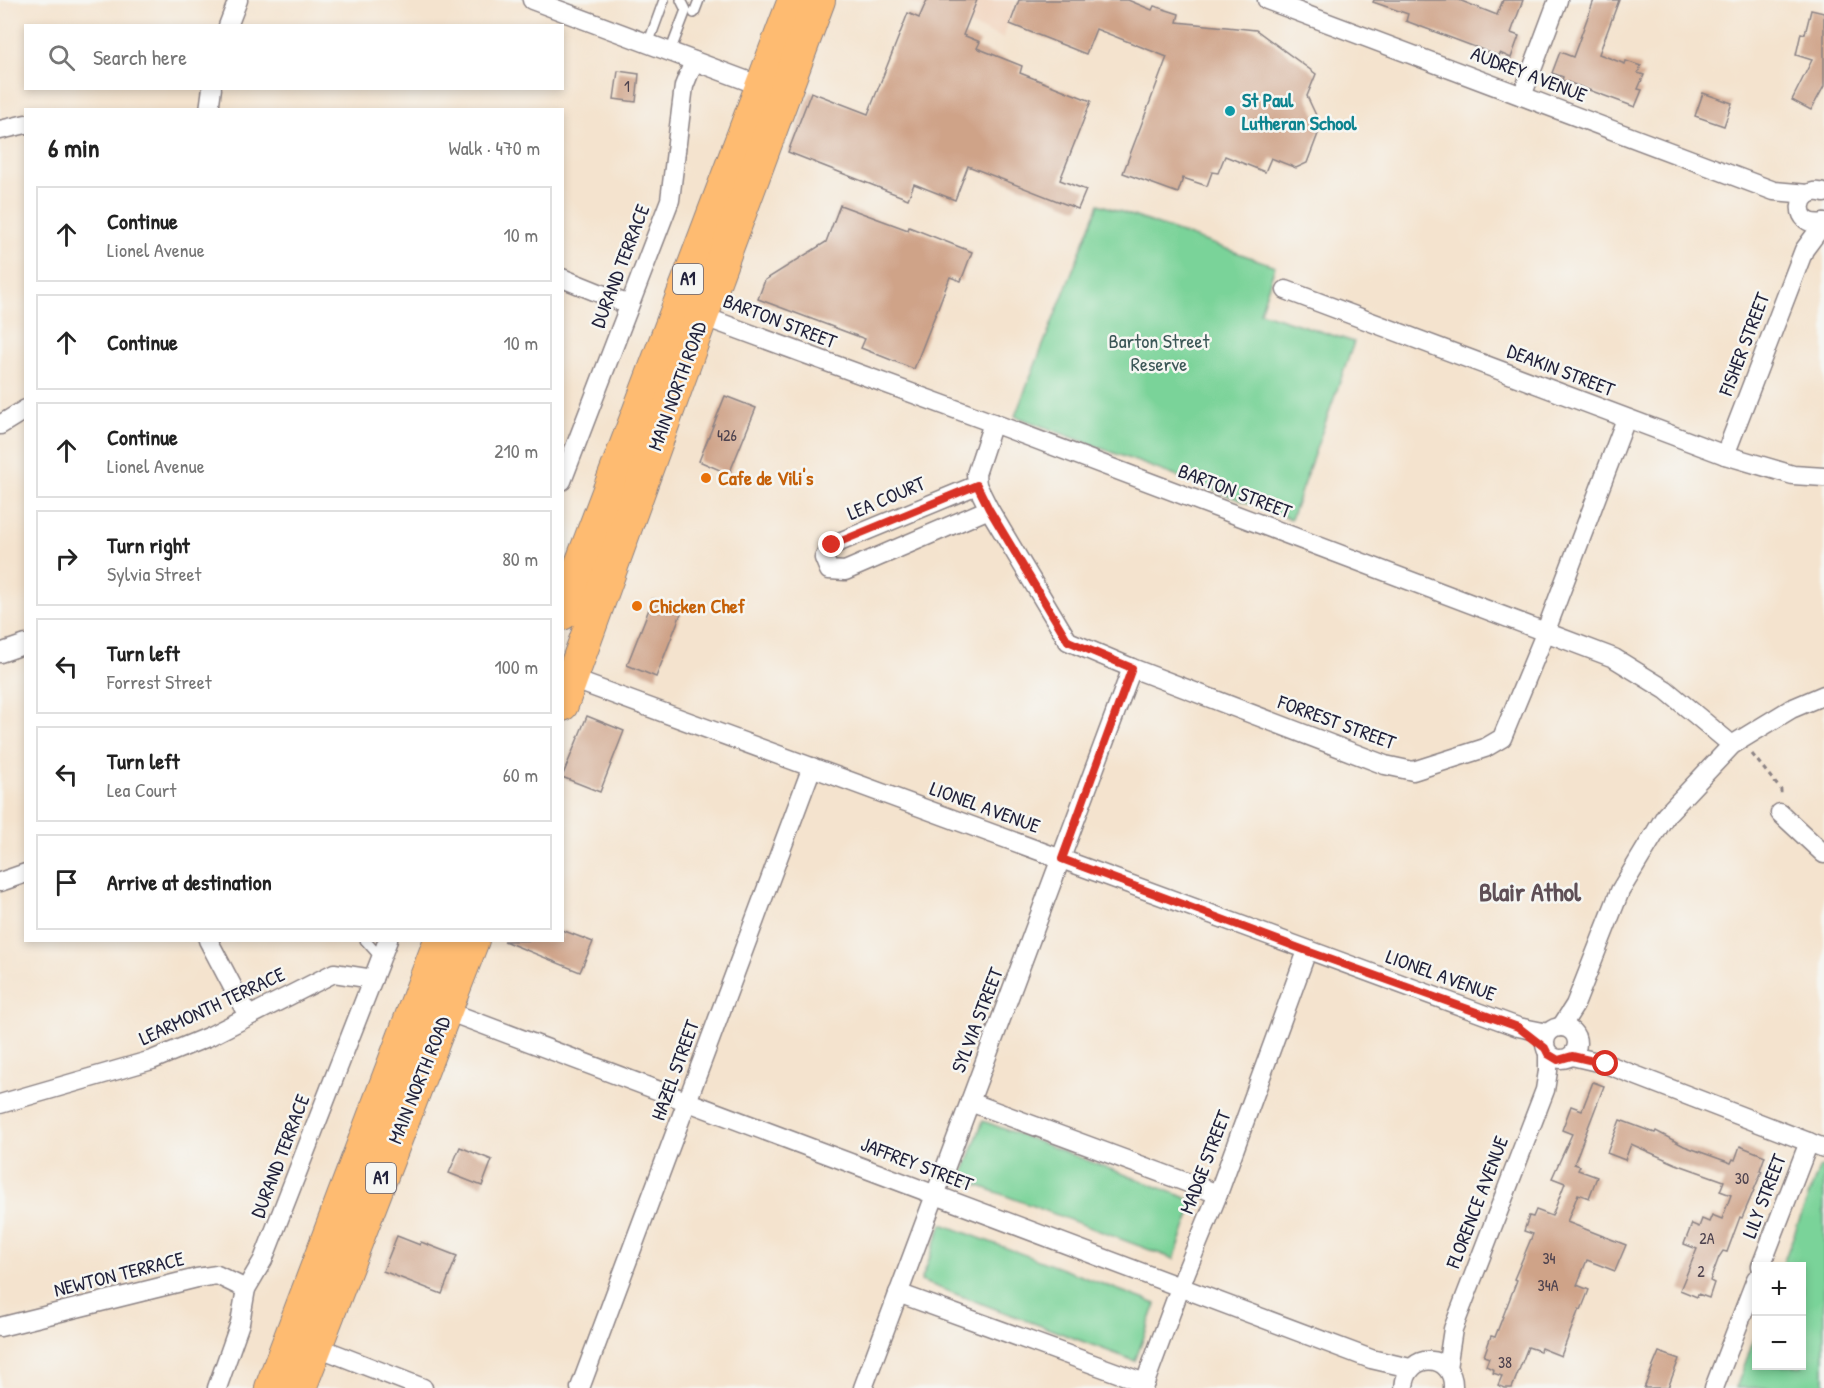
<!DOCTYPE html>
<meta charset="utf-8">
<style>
:root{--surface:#fff;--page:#f6f6f6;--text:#222;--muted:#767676;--line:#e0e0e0}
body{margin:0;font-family:"Patrick Hand",sans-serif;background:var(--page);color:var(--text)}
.controls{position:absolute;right:18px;bottom:18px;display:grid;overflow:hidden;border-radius:0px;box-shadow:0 3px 9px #0003}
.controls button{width:54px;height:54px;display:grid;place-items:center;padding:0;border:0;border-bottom:2px solid var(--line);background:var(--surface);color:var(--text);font:30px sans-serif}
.stop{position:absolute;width:18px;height:18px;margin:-14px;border:4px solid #d93025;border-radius:50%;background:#fff}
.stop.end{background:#d93025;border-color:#fff;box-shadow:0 2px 6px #0008}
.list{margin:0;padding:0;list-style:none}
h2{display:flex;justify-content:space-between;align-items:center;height:78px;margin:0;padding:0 24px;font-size:26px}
h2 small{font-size:20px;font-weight:400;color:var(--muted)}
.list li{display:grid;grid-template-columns:39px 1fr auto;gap:18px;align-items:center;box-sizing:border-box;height:96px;margin:0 12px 12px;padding:0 12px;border:2px solid var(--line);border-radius:0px}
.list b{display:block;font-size:22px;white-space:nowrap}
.list p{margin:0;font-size:20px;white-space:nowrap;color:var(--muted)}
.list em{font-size:20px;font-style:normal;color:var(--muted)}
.icon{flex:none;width:33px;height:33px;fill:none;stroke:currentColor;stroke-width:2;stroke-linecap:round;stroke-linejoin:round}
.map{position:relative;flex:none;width:1824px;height:1388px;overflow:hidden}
.search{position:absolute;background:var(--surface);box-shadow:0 3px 9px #0003;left:24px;top:24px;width:540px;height:66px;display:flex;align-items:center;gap:15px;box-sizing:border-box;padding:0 21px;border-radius:0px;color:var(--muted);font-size:22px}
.panel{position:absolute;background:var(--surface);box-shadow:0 3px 9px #0003;left:24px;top:108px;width:540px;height:834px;border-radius:0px}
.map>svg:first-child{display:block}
.built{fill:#f2d4be}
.green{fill:#7ad399;stroke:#4e7a6a;stroke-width:1.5}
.building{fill:#cfa388}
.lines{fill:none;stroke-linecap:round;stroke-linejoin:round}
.lane-casing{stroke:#8b8284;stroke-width:12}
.street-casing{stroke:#8b8284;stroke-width:21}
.highway-casing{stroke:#8b8284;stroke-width:34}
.path{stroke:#8b8284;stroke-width:3;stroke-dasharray:4.5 4.5;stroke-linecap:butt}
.lane{stroke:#fff;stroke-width:9}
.street{stroke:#fff;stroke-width:18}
.highway{stroke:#febb71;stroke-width:32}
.route{stroke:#d93025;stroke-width:8}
.culture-dot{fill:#0f9aa8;stroke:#f6f6f2;stroke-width:2}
.food-dot{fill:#e8710a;stroke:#f6f6f2;stroke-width:2}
.labels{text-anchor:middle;stroke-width:5;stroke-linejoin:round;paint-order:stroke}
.number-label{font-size:16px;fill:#4d424e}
.shield{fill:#f6f6f2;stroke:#626272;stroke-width:1.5}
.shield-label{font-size:18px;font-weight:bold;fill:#22223b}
.street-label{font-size:20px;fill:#22223b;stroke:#f6f6f2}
.culture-label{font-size:20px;font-weight:bold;fill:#0d838f;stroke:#f6f6f2;text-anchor:start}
.park-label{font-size:20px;fill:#3c5757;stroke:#f6f6f2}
.food-label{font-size:20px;font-weight:bold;fill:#c56008;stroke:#f6f6f2;text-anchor:start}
.district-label{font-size:26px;font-weight:bold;fill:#5f4f56;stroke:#f6f6f2}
</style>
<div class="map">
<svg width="1824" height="1388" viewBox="0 0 1824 1388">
<rect width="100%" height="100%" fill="#f6f6f2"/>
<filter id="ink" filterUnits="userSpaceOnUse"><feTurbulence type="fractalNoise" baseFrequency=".0167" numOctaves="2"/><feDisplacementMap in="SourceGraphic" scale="12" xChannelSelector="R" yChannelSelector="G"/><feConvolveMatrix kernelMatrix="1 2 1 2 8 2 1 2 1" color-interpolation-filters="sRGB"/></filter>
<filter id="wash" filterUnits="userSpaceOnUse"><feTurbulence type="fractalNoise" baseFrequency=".008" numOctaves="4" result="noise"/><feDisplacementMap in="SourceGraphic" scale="24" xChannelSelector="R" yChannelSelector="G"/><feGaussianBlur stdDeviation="1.35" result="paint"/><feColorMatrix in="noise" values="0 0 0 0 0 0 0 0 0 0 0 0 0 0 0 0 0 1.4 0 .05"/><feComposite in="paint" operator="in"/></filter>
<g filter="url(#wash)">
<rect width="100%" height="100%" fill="#f4e3ce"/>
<path class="built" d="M903,0H1016L1003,38Z"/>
<g class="green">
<path d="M1099,204L1275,266L1260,312L1354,342L1291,519L1015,416Z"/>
<path d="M983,1121L1195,1201L1174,1259L961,1179Z"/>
<path d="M1824,1166V1388H1736L1756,1334V1366H1802V1266H1782L1819,1168Z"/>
<path d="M942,1224L1156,1304L1135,1361L921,1281Z"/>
</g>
<g id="blocks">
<g class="building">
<path d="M927,0H977L963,35L980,42L977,48L1022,66L1020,73L1091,101L1060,180L1086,190L1078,209L968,166L955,200L914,184L908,199L788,152L811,92L868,114L908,13L919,18Z"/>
<path d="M1019,0H1128L1152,10L1154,6L1179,14L1177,22L1256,30L1316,74L1307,96L1321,126L1307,163L1296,168L1271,158L1265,172L1225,156L1218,173L1212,172L1207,186L1183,178L1178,193L1123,173L1167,57L1096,29L1086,54L1010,24Z"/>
<path d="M1374,0H1459L1497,15L1503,0H1523L1511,33L1519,36L1511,58L1500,53L1499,56L1406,21L1408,14L1373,2Z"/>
<path d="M1594,0H1619L1599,54L1625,64L1626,61L1641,66L1638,73L1644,75L1638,89L1642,90L1635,107L1562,80L1563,77L1552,73L1560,52L1573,57Z"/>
<path d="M1811,10L1824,13V86L1811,110L1792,100L1812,60L1796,55L1801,33L1805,34Z"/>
<path d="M618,71L639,74L636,102L614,99Z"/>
<path d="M1703,93L1732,103L1724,126L1695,116Z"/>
<path d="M840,205L908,230L909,227L972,252L961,281L950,277L914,369L861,348L865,339L758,299L765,280L826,242Z"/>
<path d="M725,396L756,408L729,474L699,461Z"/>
<path d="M653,599L682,611L656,677L627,665Z"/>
<path d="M587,716L624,731L600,792L562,777Z"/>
<path d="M562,930L593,942L580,972L504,941L562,940Z"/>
<path d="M1593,1082L1604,1086L1574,1164L1580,1166L1578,1170L1597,1177L1589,1198L1578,1194L1567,1222L1626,1245L1615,1271L1587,1260L1577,1285L1589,1290L1581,1310L1579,1309L1561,1356L1541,1348L1540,1351L1528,1347L1512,1388H1505L1498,1385L1502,1376L1493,1373L1494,1370L1486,1366L1489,1358L1484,1356L1491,1336L1495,1337L1517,1280L1514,1279L1533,1234L1524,1231L1529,1216L1533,1217L1536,1210L1552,1216L1565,1183L1552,1178L1572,1134L1562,1130L1571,1106L1582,1110Z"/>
<path d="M1620,1120L1655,1133L1656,1131L1684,1146L1731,1163L1733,1159L1735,1160L1740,1146L1765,1156L1760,1170L1762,1171L1742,1218L1740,1217L1727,1252L1723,1251L1719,1257L1710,1281L1714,1283L1709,1298L1698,1294L1697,1297L1680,1290L1697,1249L1684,1244L1692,1224L1699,1227L1702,1219L1709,1222L1712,1215L1722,1219L1731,1195L1720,1191L1724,1181L1676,1164L1631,1144L1625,1160L1607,1153Z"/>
<path d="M460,1147L492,1160L482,1186L449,1173Z"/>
<path d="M397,1236L420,1245L421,1242L457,1256L442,1294L383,1271Z"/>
<path d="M1659,1352L1679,1359L1668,1388H1644Z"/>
</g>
</g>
</g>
<g filter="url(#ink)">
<use href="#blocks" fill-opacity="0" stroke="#8b8284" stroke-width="1.5"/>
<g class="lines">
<g class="lane-casing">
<g id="lane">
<path d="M694,13L699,0"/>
<path d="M648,44L664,0"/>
<path d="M670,52L686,10L681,0"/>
<path d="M365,940L381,958"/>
</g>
</g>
<g class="street-casing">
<g id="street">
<path d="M532,0L761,86"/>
<path d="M1267,0L1774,191L1808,194"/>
<path d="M228,26L238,0"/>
<path d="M1522,96L1558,0"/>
<path d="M209,110L212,88"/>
<path d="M0,130L26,124"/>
<path d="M1824,193C1795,184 1791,229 1824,223"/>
<path d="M562,278L629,305"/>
<path d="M1286,290L1725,455L1793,475L1824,477"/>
<path d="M702,316L993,423L1614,658L1666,690L1732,745"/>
<path d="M993,423L976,474L977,485L989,509L1068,641L1132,668L1385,765L1413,771L1485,748L1502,738L1542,641L1626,419"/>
<path d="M0,425L26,409"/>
<path d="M1725,455L1804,250L1824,223"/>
<path d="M562,481L670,200L684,86L694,61"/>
<path d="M977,485L832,545L824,558L829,570L845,571L989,509"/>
<path d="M0,653L26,644"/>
<path d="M572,679L1518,1027L1548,1033"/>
<path d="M1780,813L1824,854"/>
<path d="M0,882L26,873"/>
<path d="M208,940L248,1016"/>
<path d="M447,1011L1371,1359L1410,1368"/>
<circle cx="1561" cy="1043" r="16"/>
<path d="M1561,1027L1575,1005L1620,891L1666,815L1732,745L1791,709L1824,695"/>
<path d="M1572,1056L1606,1064L1824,1148"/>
<path d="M970,1102L1218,1194"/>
<path d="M0,1104L152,1060L210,1036L334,973L373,979"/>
<path d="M1761,1266L1809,1142"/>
<path d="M898,1293L1145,1383"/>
<path d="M0,1327L197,1278L217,1275L246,1289"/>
<path d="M310,1344L423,1388"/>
<path d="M1447,1368L1453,1329L1545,1090L1548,1071V1054"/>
<path d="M217,1388L240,1323L246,1289L263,1260L388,940"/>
<path d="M580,1388L812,767"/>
<path d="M863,1388L1132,668"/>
<path d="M1143,1388L1186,1272L1218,1194L1307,951"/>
<path d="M1404,1388C1406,1350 1455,1353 1453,1388"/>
<path d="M1714,1388L1756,1279"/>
</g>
</g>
<g class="highway-casing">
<g id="highway">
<path d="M562,614L794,0"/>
<path d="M562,705L702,316L819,0"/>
<path d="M271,1388L440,940"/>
<path d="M300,1388L473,940"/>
</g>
</g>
<path class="path" d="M1752,754L1781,790V797"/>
<use href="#lane" class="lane"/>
<use href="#street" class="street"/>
<use href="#highway" class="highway"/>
</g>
</g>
<g class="lines" filter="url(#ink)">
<path class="route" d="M832,545L977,485L989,509L1068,641L1132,668L1062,859L1307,951L1518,1027L1545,1048L1548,1054L1558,1060L1572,1056L1606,1064"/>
</g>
<circle class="culture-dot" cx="1230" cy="111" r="6"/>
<g class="food-dot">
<circle cx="706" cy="478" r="6"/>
<circle cx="637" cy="606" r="6"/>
</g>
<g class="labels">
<g class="number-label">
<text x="627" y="92">1</text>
<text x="727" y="441">426</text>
<text x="1742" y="1184">30</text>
<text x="1707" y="1244">2A</text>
<text x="1549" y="1264">34</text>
<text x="1701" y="1277">2</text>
<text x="1548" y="1291">34A</text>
<text x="1505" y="1368">38</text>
</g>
<g class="shield">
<rect x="673" y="264" width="30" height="30" rx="4.5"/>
<rect x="366" y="1163" width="30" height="30" rx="4.5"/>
</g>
<g class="shield-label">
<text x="688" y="285">A1</text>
<text x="381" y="1184">A1</text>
</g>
<g class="street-label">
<text transform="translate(1529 74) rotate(21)" y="7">AUDREY AVENUE</text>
<text transform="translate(620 266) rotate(-69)" y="7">DURAND TERRACE</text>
<text transform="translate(780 321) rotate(21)" y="7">BARTON STREET</text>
<text transform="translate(1744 344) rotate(-69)" y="7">FISHER STREET</text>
<text transform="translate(1561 370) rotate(21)" y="7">DEAKIN STREET</text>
<text transform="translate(677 386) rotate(-70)" y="7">MAIN NORTH ROAD</text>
<text transform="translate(1235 491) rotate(21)" y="7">BARTON STREET</text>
<text transform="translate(886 498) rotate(-23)" y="7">LEA COURT</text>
<text transform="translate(1337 722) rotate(20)" y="7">FORREST STREET</text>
<text transform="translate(985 807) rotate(20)" y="7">LIONEL AVENUE</text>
<text transform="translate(1441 975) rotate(20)" y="7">LIONEL AVENUE</text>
<text transform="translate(212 1006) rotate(-25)" y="7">LEARMONTH TERRACE</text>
<text transform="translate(977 1020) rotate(-69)" y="7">SYLVIA STREET</text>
<text transform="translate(675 1070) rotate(-70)" y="7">HAZEL STREET</text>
<text transform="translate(419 1080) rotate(-68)" y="7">MAIN NORTH ROAD</text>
<text transform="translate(280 1156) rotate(-69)" y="7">DURAND TERRACE</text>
<text transform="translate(1205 1162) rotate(-69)" y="7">MADGE STREET</text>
<text transform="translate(917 1164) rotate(21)" y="7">JAFFREY STREET</text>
<text transform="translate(1764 1196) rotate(-69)" y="7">LILY STREET</text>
<text transform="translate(1477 1202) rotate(-69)" y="7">FLORENCE AVENUE</text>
<text transform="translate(119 1274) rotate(-14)" y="7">NEWTON TERRACE</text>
</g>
<g class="culture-label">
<text x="1242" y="107">St Paul<tspan x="1242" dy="23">Lutheran School</tspan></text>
</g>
<g class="park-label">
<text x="1159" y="348">Barton Street<tspan x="1159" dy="23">Reserve</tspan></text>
</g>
<g class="food-label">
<text x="718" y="485">Cafe de Vili's</text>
<text x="649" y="613">Chicken Chef</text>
</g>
<g class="district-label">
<text x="1530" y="901">Blair Athol</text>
</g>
</g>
</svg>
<div class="controls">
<button>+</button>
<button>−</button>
</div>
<div class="stop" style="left:1606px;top:1064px"></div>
<div class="stop end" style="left:832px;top:545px"></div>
<div class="search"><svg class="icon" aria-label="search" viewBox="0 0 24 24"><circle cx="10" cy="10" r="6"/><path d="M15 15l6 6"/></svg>Search here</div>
<section class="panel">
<h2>6 min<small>Walk · 470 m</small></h2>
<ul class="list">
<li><svg class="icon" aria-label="ahead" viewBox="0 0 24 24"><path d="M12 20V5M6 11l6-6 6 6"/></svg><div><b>Continue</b><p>Lionel Avenue</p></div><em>10 m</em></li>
<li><svg class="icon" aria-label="ahead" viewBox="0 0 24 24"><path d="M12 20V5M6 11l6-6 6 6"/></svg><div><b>Continue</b></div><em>10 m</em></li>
<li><svg class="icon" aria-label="ahead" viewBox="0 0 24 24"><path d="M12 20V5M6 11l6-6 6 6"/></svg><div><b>Continue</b><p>Lionel Avenue</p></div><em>210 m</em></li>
<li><svg class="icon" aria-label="right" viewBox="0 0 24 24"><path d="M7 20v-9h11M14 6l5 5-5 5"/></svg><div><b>Turn right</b><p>Sylvia Street</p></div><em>80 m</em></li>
<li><svg class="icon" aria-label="left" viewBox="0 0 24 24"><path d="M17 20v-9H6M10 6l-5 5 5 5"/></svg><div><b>Turn left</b><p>Forrest Street</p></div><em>100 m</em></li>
<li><svg class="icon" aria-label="left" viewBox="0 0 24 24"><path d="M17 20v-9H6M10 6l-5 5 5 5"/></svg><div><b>Turn left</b><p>Lea Court</p></div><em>60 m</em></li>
<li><svg class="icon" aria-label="arrive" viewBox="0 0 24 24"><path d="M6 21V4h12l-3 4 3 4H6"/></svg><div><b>Arrive at destination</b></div></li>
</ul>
</section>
</div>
